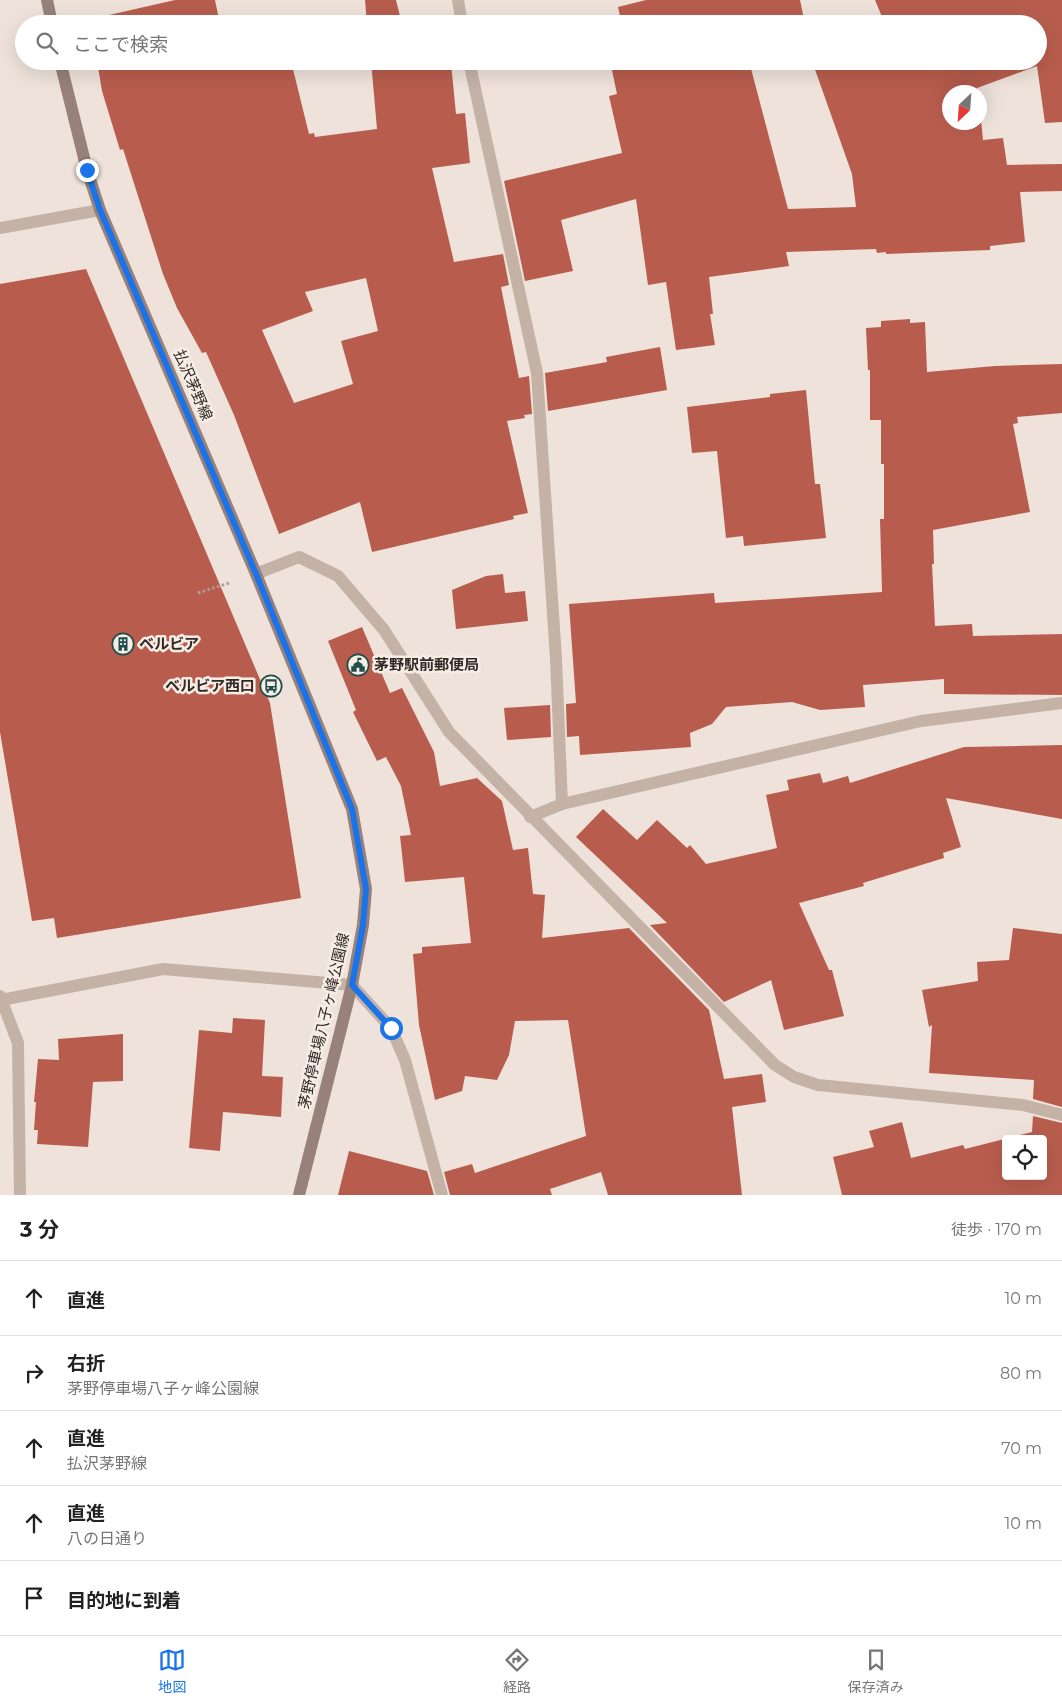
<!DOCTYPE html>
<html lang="ja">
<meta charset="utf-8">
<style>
:root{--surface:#fff;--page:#f6f6f6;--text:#222;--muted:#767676;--line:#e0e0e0;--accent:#1a73e8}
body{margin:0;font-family:Montserrat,"Noto Sans JP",sans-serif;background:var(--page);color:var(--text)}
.controls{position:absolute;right:15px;bottom:15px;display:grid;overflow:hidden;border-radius:5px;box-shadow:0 5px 20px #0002}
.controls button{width:45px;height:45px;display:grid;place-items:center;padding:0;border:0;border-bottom:1px solid var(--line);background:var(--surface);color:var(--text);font:25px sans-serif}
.compass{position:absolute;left:942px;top:85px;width:45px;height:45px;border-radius:50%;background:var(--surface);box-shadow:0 5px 20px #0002;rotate:205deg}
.stop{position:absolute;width:15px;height:15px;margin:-11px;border:4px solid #1a73e8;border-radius:50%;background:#fff}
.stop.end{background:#1a73e8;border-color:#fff;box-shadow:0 1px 5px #0008}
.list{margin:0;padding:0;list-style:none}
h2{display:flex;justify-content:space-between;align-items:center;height:65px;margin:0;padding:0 20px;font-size:21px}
h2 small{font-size:16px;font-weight:400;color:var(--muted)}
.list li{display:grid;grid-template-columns:32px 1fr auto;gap:15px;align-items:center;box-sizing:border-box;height:75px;padding:0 20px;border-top:1px solid var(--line)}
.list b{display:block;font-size:19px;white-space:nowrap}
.list p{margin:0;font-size:16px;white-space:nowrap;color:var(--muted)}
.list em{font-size:16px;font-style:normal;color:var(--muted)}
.icon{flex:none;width:28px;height:28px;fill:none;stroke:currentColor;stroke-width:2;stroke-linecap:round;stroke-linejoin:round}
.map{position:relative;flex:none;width:1062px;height:1195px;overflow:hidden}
.search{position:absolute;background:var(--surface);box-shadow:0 5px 20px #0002;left:15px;right:15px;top:15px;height:55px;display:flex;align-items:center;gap:12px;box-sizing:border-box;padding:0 18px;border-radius:28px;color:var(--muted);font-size:19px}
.sheet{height:440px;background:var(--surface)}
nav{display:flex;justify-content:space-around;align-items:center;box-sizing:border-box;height:70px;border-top:1px solid var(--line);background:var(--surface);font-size:14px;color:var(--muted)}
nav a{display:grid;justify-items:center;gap:2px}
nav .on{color:var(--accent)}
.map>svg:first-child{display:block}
.building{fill:#b85d4e;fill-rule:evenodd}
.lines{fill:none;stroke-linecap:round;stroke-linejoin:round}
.path{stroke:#b09c92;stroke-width:3;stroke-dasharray:2.5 2.5;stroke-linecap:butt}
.minor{stroke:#c4b2a7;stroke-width:12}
.tertiary{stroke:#c4b2a7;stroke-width:12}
.secondary{stroke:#988179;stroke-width:12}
.route{stroke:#1a73e8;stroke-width:6}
.labels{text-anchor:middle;stroke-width:5;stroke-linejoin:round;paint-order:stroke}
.street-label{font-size:15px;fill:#322927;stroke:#f6ede5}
.poi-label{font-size:15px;font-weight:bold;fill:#322927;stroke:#f6ede5;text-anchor:start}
</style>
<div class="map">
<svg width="1062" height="1195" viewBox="0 0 1062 1195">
<rect width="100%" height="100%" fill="#eee2da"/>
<g class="building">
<path d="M175,0H215L220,24H88L87,20Z"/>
<path d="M365,0H396L402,24H367Z"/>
<path d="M646,0H800L805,24H601L600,21L620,16L618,7Z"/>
<path d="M875,0H1062V122L1045,123L1037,66L977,88V92H950V122H980V109L983,140L1003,138L1007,165L1062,164V191L1020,192L1025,242L990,246V250L886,254V252L877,253L876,249L786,252L789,266L709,277L713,314H710L715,345L676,350L666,282L648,285L636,199L561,220L573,271L525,281L504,181L622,153L609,96L617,94L610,61H749L788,209L856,207L852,174L812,61H1038V24H885Z"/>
<path d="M97,61H291L309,134L314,133L315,137L377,129L371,61H412L413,67L451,63L456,114L465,113L470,163L432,168L454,262L503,254L509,285L501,287L519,378L529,376L532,414L524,415L525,418L507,421L528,513L513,516L514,519L372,552L360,502L279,534L234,415L206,352L202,353L177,308L163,274L123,149L120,150L102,91ZM366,278L378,331L341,341L353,384L294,403L262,330L313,311L305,292Z"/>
<path d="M86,269L270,703L301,898L57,938L54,918L32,921L0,732V284Z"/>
<path d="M910,319V323L925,322L927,372L995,366L1062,364V413L1017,417L1018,423L1013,424L1030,512L933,530L934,564H932L935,626L972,624L973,636L1062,634V695L944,694V679L863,685L865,707L820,710L792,702L726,707L712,724L690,733L691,747L580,755L579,736L567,737L566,704L576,703L569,604L714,593L715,603L882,592L880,519H884V464H881V420H870V370H868L866,328L881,327V321Z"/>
<path d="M660,347L667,390L548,411L545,373L607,362L606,357Z"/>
<path d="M806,390L815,484H820L826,538L744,546L743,536L726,538L717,451L692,453L687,407L770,397V394Z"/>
<path d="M503,574L505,593L525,591L528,621L456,629L452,590L486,576Z"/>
<path d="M362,627L390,693L402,688L434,752L440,786L477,778L502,801L513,850L528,848L533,894L545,895L542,938L629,928L709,1010L724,1079L762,1074L766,1102L732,1107L742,1195H608L601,1172L550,1189L552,1195H450L444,1172L472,1164L475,1173L586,1136L568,1020L515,1021L509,1055L497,1080L465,1076L462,1091L435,1100L419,1025L413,954L422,953V947L471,943L464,877L405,882L400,836L411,835L401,786L386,757L377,761L353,712L356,710L328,641Z"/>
<path d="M550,705L551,737L507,740L504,708Z"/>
<path d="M1062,745V819L946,798L961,847L943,853L944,858L863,883L864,886L799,903L829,970H832L844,1016L784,1030L771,980L724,1002L650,925L667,923L576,837L603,809L637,840L657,820L687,848L690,845L706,864L777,848L766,795L789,790L787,780L820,773L823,783L848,776L850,783L964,747Z"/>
<path d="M1013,928L1062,934V1107L1033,1099L1034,1080L929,1073L932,1025L929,1027L922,990L978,981L977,962L1009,960Z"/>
<path d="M233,1018L265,1020L262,1076L283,1077L281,1117L223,1112L220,1151L189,1148L199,1030L232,1033Z"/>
<path d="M123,1034V1081L93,1082L88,1147L37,1144L38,1130H34L36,1102H34L38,1059L59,1060L58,1039Z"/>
<path d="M1033,1116L1062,1123V1195H842L833,1157L874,1147L869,1131L902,1122L911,1158L963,1145L965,1149L1032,1132ZM1006,1139H1043V1176H1006Z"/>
<path d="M349,1151L427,1171L434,1195H338Z"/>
</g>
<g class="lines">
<path class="path" d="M198,593L229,583"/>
<g class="minor">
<path d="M458,0L462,24"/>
<path d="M469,61L537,373L556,659L562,804"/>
<path d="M0,228L100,210"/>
<path d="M256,574L299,557L338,576L384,630L449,732L775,1065L794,1077L818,1085L1023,1105L1062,1115"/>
<path d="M530,817L562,804L921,721L1062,703"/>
<path d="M0,996L18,1043L20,1195"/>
<path d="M1,1000L163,969L352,985"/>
</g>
<path class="tertiary" d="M352,985L391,1028L405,1060L442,1195"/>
<g class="secondary">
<path d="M47,0L52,24"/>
<path d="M60,61L87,170L100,210L256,574L352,809L366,889L363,925L352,985L299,1195"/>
</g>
</g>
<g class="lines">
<path class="route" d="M87,170L100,210L256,574L352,809L366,889L363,925L352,985L391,1028"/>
</g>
<defs>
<g id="building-ring" transform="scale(1.125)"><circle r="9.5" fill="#f6ede5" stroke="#214e4d" stroke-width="1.5"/><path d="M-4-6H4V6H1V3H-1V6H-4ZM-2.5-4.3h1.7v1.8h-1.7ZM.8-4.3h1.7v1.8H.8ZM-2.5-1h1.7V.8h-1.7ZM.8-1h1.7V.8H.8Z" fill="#214e4d"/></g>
<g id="civic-ring" transform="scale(1.125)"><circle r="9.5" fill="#f6ede5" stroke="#214e4d" stroke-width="1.5"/><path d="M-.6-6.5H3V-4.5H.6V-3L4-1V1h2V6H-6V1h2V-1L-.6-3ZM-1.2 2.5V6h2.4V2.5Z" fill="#214e4d"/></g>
<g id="bus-ring" transform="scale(1.125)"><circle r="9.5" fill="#f6ede5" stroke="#214e4d" stroke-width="1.5"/><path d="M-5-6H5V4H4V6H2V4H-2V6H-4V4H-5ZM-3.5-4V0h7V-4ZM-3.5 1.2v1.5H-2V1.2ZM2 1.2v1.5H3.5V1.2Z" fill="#214e4d"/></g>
</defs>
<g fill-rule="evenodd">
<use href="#building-ring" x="123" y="644"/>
<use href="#civic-ring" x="358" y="665"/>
<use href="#bus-ring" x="271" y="686"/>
</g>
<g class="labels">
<g class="street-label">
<text transform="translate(193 385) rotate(67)" y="5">払沢茅野線</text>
<text transform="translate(324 1021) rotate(-77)" y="5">茅野停車場八子ヶ峰公園線</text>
</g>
<g class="poi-label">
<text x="139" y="649">ベルビア</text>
<text x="374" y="670">茅野駅前郵便局</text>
<text x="255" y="691" text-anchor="end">ベルビア西口</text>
</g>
</g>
</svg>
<div class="controls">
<button><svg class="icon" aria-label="locate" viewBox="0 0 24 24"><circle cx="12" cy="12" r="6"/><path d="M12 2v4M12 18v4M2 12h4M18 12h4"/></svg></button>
</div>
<svg class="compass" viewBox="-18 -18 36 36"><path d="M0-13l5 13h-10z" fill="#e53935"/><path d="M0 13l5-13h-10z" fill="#767676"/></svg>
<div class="stop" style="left:391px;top:1028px"></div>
<div class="stop end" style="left:87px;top:170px"></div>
<div class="search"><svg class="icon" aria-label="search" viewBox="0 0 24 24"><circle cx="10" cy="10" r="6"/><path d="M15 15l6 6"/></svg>ここで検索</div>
</div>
<section class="sheet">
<h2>3 分<small>徒歩 · 170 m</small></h2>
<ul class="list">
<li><svg class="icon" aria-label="ahead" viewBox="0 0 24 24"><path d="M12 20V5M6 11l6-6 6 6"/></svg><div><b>直進</b></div><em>10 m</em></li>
<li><svg class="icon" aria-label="right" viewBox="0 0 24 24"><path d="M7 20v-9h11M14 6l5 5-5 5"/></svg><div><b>右折</b><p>茅野停車場八子ヶ峰公園線</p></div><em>80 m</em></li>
<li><svg class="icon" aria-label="ahead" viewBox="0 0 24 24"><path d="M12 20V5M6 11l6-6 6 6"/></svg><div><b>直進</b><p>払沢茅野線</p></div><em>70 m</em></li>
<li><svg class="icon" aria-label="ahead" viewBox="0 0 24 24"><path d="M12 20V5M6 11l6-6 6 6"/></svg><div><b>直進</b><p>八の日通り</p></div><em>10 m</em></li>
<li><svg class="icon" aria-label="arrive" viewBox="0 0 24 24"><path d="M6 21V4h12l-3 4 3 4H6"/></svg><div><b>目的地に到着</b></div></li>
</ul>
</section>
<nav>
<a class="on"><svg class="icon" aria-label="map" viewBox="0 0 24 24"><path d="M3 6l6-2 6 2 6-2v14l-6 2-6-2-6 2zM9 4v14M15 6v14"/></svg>地図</a>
<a><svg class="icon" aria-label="directions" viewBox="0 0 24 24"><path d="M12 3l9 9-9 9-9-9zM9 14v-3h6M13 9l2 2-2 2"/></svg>経路</a>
<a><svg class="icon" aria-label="saved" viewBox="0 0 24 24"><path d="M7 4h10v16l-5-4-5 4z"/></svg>保存済み</a>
</nav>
